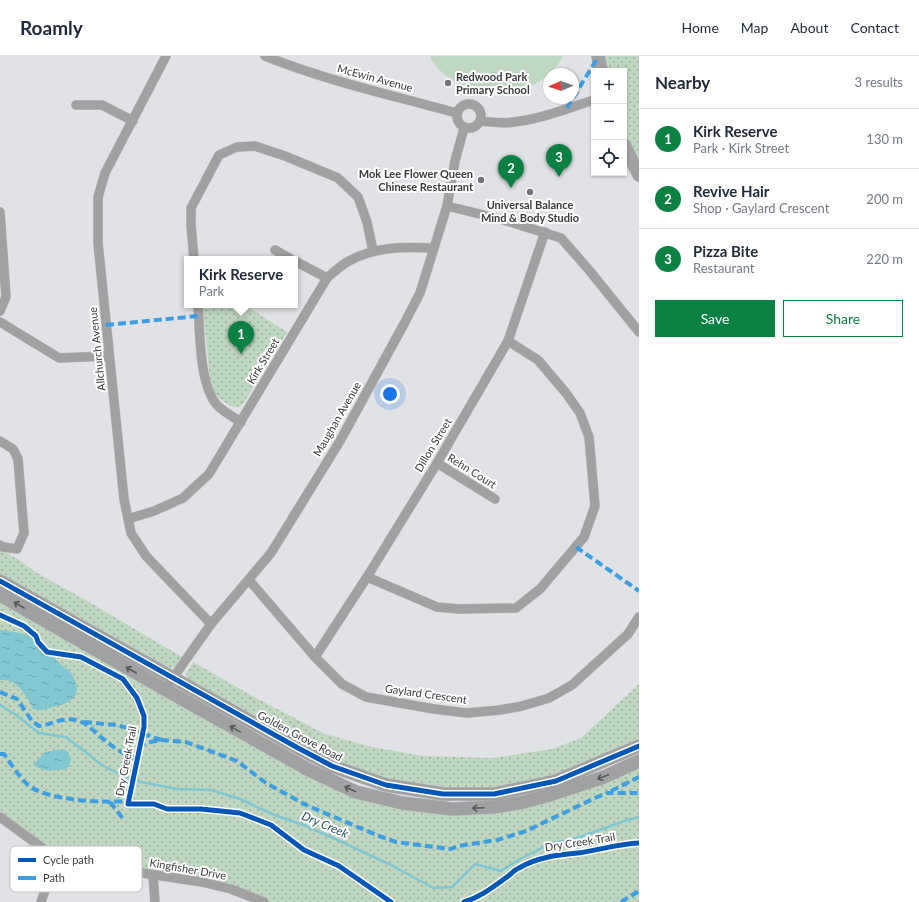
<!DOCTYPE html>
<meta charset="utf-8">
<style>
:root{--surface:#fff;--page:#f6f6f7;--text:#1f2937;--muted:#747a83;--line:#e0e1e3;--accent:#0b8043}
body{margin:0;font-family:Lato,sans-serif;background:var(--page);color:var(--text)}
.controls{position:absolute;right:12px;top:12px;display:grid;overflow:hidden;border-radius:0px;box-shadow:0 1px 3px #0004}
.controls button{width:36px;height:36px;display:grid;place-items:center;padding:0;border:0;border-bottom:1px solid var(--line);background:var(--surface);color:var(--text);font:20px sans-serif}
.compass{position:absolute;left:543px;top:12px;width:36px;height:36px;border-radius:50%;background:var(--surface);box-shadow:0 1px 3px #0004;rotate:268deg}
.you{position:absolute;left:390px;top:338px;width:14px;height:14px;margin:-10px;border:3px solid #fff;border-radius:50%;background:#1a73e8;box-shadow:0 0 0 6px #1a73e833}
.badge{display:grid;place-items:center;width:26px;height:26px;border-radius:50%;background:var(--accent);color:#fff;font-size:13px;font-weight:700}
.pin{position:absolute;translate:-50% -33px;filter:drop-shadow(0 1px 2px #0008)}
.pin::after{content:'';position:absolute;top:21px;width:14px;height:12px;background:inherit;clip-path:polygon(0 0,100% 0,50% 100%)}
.popup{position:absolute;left:184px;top:200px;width:114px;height:52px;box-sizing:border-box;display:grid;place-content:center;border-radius:0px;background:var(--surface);filter:drop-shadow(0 1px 3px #0005);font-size:13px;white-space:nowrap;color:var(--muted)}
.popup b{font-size:15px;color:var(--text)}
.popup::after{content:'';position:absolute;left:50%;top:100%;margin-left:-8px;border:8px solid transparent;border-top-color:var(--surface)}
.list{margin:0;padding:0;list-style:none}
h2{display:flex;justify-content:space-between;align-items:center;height:52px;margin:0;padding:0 16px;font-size:17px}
h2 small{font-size:13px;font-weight:400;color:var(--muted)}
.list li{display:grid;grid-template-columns:26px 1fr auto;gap:12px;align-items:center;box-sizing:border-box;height:60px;padding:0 16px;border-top:1px solid var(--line)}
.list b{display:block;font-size:15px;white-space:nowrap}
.list p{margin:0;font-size:13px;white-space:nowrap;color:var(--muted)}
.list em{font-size:13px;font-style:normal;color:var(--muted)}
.actions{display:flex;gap:8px;padding:12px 16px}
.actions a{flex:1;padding:9px 0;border:1px solid var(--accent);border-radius:0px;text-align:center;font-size:14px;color:var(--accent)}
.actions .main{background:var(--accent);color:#fff}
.icon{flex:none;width:22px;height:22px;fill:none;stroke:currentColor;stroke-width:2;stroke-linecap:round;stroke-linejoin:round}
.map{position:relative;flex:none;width:639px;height:846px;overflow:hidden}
header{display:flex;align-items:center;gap:24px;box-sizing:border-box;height:56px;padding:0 20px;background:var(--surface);border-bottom:1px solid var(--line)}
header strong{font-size:19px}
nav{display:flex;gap:22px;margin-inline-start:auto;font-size:14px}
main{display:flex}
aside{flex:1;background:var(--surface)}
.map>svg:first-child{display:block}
.grass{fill:#bfd6c0}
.park{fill:url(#park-dots)}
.water{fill:url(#water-ripples)}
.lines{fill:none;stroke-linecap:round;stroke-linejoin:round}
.stream{stroke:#80c7d1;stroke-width:2.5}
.street-casing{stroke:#bcbdc0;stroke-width:10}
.secondary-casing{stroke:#bcbdc0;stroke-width:14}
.street{stroke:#a1a1a2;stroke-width:9}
.secondary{stroke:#a0a1a2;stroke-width:13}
.quiet{stroke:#3e9ee3;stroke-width:4;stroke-dasharray:8 4;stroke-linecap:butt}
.cycleway-casing{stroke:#fff;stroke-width:8}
.cycleway{stroke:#0057b8;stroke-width:5}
.oneway{stroke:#585a5c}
.poi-dot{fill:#737579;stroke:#fff;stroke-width:1.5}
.labels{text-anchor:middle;stroke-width:4;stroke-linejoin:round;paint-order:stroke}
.poi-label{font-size:11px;font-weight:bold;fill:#393b3e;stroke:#fff;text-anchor:start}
.street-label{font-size:11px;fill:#393b3e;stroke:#fff}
.water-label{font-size:12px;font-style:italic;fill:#255257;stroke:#fff}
.key{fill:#fff;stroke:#c4c4c5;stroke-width:1}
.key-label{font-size:11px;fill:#393b3e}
</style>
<header>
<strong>Roamly</strong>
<nav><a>Home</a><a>Map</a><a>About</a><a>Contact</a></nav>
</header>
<main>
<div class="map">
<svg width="639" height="846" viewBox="0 0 639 846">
<defs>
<pattern id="park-dots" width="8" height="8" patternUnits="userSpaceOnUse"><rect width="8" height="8" fill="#bfd6c0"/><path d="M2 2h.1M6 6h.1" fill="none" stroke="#9caf9d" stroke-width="1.8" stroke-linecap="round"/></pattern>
<pattern id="water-ripples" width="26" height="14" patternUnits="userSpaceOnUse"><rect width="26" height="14" fill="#80c7d1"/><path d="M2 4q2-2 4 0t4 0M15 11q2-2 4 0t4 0" fill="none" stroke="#6aa3ab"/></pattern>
</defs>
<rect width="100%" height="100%" fill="#e0e2e6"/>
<path class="grass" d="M430,0H563C556,12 551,19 538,26C510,43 457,36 436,10C434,7 431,4 430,0Z"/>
<g class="park">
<path d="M598,0H639V119L624,89V15H601Z"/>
<path d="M246,250L287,276L245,345C243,348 241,350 238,351C229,352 216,340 212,333C211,330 211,326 210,323L203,253Z"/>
<path d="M0,493L16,502L37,517L89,546L182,601L176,610L169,613L0,520Z"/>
<path d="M0,538L309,714L402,747L494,751L639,705V846H264L231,833L56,802L0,761Z"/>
<path d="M193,606L254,641L325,678L372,691L423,700L493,702L552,693L581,682L639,628V683L555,721L503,732L440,734L387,725L333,707L188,625L186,618Z"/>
</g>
<g class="water">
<path d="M0,574C10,575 24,577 33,582C45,588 50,598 59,607C63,611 68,613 71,617C83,636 76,645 57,650C46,652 44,656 33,653C28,643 21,629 10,625C7,624 3,624 0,624Z"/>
<path d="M62,693L67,695C72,703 72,706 66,713C54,715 44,716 33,709L45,696Z"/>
</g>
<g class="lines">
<path class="stream" d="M0,649L16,659L39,677L66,681L88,698L102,709L121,719L141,726L177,733L211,734L240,743L272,758L306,770L344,787L393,810L433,832L452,831L475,808L501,815L520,803L549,788L577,782L627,764L639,761"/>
<g class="street-casing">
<g id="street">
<path d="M166,0L105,117L98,141V187L124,443L131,477L146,500L211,568"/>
<path d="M265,0C327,25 392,39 456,57"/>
<circle cx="469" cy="60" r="12"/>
<path d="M76,49H102L133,65"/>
<path d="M480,65C491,66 503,68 514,66C541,63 568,52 594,44"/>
<path d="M447,150L504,164L561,182L589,214L639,276"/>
<path d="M0,156L6,241L0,255"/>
<path d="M275,194L291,203"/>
<path d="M194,203L191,169V152L219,99L237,91L255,90L285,100L338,122L358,141L367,166L373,195"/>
<path d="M295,205L327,222"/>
<path d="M198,249C200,275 199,331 218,350C224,356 233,361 241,366"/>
<path d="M0,266L59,302L109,300"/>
<path d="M0,385L13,393L18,403L24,477L17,493L3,491L0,489"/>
<path d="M437,407L495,443"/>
<path d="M128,463L154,455L183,442L209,418L327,222C334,216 341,209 349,205C376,190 405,191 434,192"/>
<path d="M367,521L437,551L459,553L516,552L540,533L584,481L595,450L589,381L580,357L566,337L538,304L508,285"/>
<path d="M249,524L315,601L342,628L366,641L434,653L467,657L500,654L522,650L549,642L572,629L628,578L639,561"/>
<path d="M315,601L367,521L437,407L508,285L545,176"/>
<path d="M170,626L211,568L271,497L340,385L405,266L420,237L434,192L447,150L455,105L464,72"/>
<path d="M0,761L56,802L96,810L202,826L231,833L264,846"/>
<path d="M153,819L155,846"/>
<path d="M41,846L56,802"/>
</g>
</g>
<g class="secondary-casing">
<g id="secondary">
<path d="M598,0L601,15"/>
<path d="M624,89L639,119"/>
<path d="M0,525L298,692L332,710L386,729L443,738H494L556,725L639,690"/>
<path d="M0,539L168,635L309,714L356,736L402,747L452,753L494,751L524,746L546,740L604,721L639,705"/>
</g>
</g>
<use href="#street" class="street"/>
<use href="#secondary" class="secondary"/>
<g class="quiet">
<path d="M567,52L598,1"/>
<path d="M106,269L198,260"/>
<path d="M576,491L639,535"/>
<path d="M0,636L17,643L32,665L39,670C48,669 55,665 63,664C85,660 93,676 108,687C116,693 127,700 137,704"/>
<path d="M84,666L116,669L128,672L161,684"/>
<path d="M139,692L145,687L161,684L186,686L237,705L266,727L306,749L379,780L396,786L451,793L458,790L497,784L526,775L595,742L607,737H639"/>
<path d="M0,698H4C11,708 18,719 27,728C45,745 104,747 129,745"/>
<path d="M611,735L639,721"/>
<path d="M110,746L124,764"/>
<path d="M621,846L639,835"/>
</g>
<g class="cycleway-casing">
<g id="cycleway">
<path d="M0,525L298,692L332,710L386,729L443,738H494L556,725L639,690"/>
<path d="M0,559L24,570L36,580L38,586L47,596L81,601L123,623L137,642L144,660V671L128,748H154L167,753H201L240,757L271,769L304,794L339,810L391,846"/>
<path d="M464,846C481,841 493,831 507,821C511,818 514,814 519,812C537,801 558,799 578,797C599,794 618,788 639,787"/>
</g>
</g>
<use href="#cycleway" class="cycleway"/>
</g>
<defs><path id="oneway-shaft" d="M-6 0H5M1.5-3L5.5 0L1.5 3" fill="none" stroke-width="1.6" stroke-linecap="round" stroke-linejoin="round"/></defs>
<g class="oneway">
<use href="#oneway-shaft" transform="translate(19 549) rotate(-150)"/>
<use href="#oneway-shaft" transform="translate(131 614) rotate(-150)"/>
<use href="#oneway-shaft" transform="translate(235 673) rotate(-151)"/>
<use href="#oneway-shaft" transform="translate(603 721) rotate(159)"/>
<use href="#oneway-shaft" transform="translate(350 733) rotate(-156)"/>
<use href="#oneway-shaft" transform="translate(478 752) rotate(178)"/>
</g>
<g class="poi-dot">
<circle cx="448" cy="27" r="4"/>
<circle cx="481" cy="124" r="4"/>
<circle cx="530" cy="136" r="4"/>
</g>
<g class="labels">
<g class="poi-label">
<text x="456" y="25">Redwood Park<tspan x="456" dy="13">Primary School</tspan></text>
<text x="473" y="122" text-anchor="end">Mok Lee Flower Queen<tspan x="473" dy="13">Chinese Restaurant</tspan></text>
<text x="530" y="153" text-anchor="middle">Universal Balance<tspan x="530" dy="13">Mind &amp; Body Studio</tspan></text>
</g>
<g class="street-label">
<text transform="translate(375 22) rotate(15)" y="4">McEwin Avenue</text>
<text transform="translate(97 293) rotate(-96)" y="4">Allchurch Avenue</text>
<text transform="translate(263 305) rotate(-59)" y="4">Kirk Street</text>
<text transform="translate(337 363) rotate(-60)" y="4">Maughan Avenue</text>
<text transform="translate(433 389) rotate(-59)" y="4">Dillon Street</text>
<text transform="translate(472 415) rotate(32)" y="4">Rehn Court</text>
<text transform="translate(426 638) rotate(8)" y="4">Gaylard Crescent</text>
<text transform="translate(300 680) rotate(28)" y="4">Golden Grove Road</text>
<text transform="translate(126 705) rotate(-79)" y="4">Dry Creek Trail</text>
<text transform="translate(580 786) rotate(-9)" y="4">Dry Creek Trail</text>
<text transform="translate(188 813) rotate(10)" y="4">Kingfisher Drive</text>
</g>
<g class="water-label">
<text transform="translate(325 769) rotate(23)" y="4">Dry Creek</text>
</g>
</g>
<rect x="10" y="790" width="132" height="46" rx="6" class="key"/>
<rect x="18" y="802" width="18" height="4" fill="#0057b8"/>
<rect x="18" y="820" width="18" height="4" fill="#3e9ee3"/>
<g class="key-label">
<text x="43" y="808">Cycle path</text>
<text x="43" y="826">Path</text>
</g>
</svg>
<div class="controls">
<button>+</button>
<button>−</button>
<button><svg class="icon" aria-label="locate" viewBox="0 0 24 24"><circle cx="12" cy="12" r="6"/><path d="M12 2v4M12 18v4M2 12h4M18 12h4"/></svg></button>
</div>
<svg class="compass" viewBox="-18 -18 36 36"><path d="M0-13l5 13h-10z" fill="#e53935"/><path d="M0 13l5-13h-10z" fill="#747a83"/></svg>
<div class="you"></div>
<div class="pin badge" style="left:241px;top:298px">1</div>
<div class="popup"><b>Kirk Reserve</b>Park</div>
<div class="pin badge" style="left:511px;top:132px">2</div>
<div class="pin badge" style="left:559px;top:121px">3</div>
</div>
<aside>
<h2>Nearby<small>3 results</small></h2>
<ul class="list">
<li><span class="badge">1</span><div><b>Kirk Reserve</b><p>Park · Kirk Street</p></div><em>130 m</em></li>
<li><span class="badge">2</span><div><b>Revive Hair</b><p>Shop · Gaylard Crescent</p></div><em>200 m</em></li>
<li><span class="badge">3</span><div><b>Pizza Bite</b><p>Restaurant</p></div><em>220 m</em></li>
</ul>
<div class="actions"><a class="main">Save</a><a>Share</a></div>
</aside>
</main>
